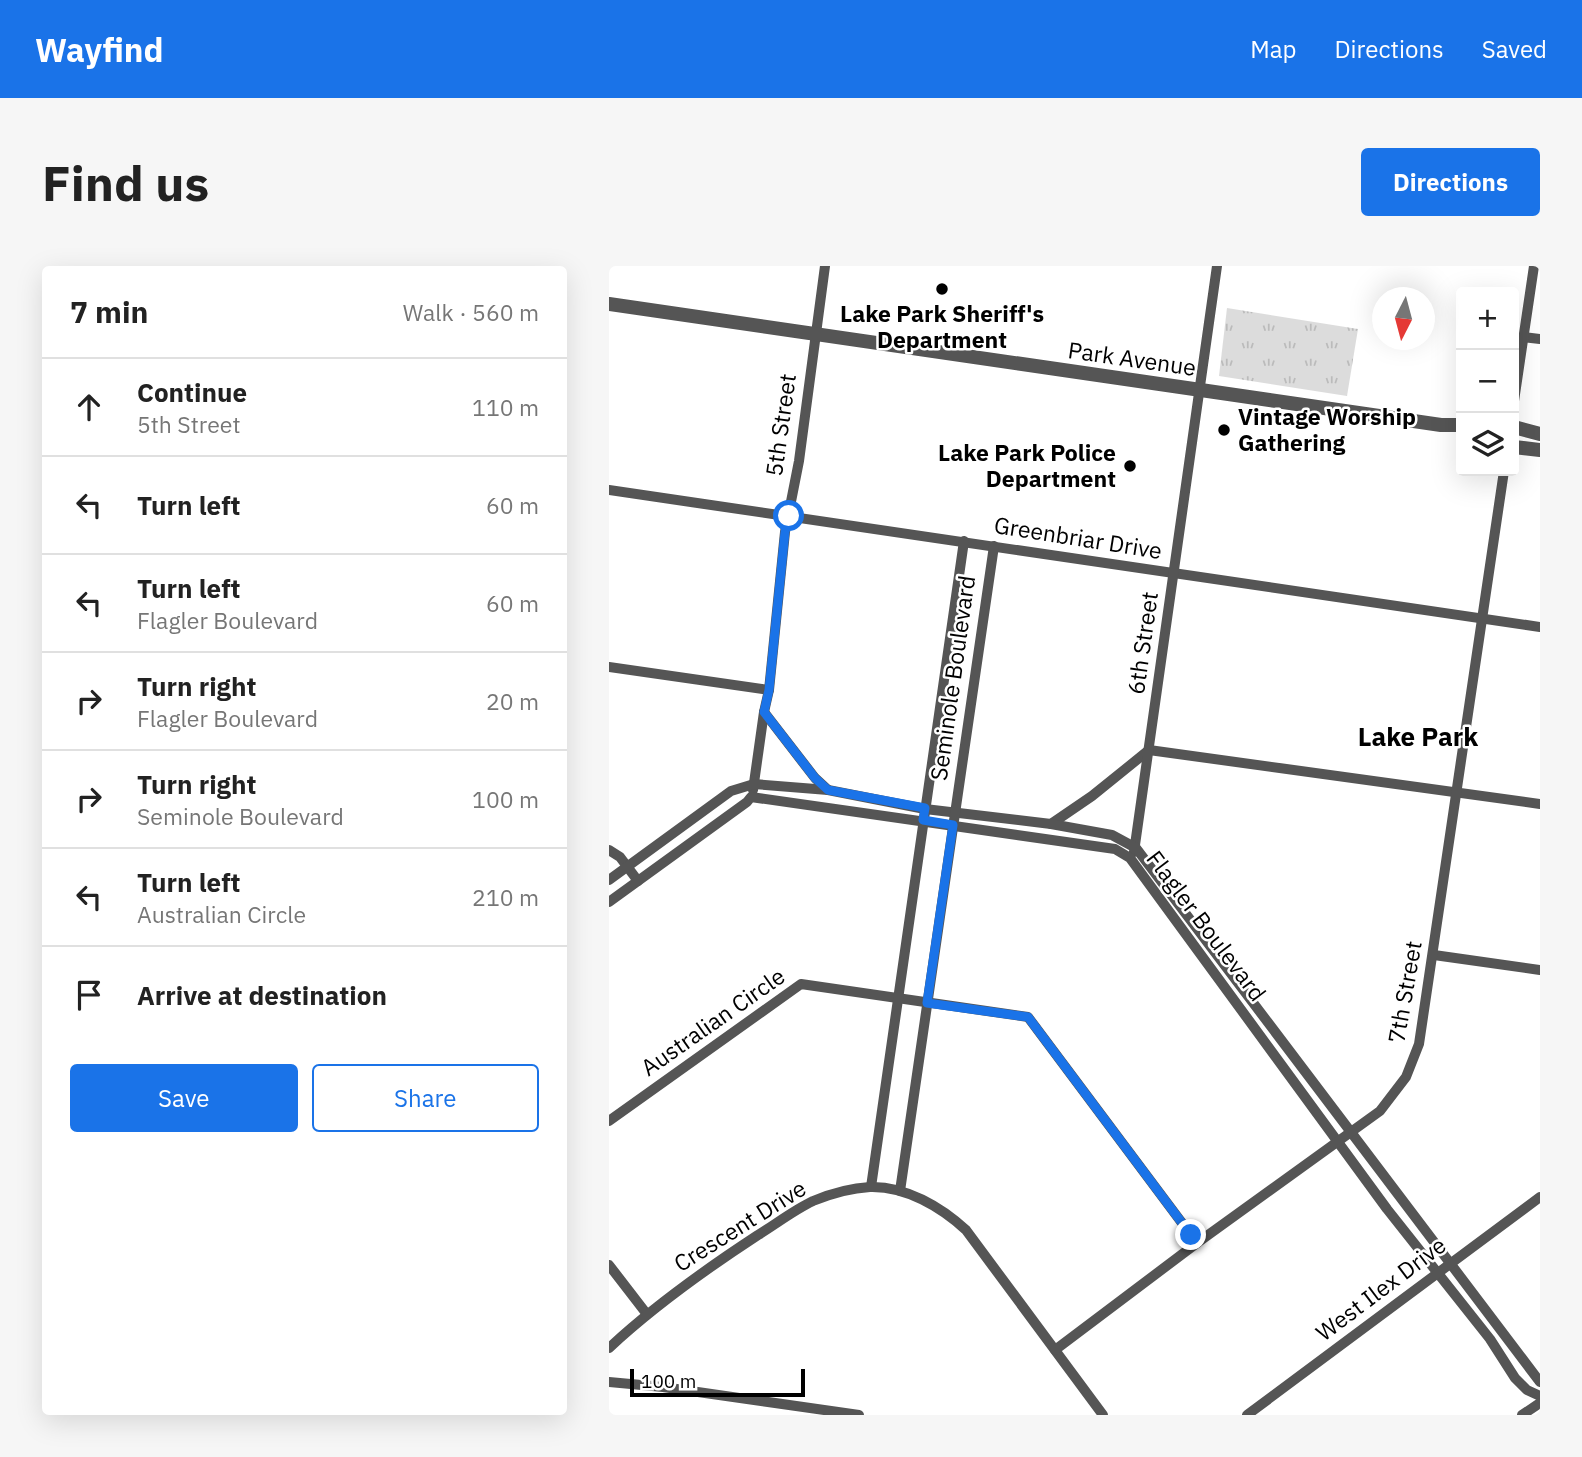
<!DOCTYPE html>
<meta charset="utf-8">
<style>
:root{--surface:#fff;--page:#f6f6f6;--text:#222;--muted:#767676;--line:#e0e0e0;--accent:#1a73e8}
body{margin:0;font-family:"IBM Plex Sans",sans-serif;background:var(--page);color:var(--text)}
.controls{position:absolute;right:21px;top:21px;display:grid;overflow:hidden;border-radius:7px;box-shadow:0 7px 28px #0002}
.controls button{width:63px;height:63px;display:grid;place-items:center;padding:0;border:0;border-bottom:2px solid var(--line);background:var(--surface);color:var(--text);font:35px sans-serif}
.compass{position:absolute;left:763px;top:21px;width:63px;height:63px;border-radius:50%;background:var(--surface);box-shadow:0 7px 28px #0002;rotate:186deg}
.scale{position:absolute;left:21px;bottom:18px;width:175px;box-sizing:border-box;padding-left:7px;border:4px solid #000;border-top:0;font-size:19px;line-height:24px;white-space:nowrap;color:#000;-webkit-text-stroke:5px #fff;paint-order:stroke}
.stop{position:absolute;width:21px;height:21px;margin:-16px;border:5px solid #1a73e8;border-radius:50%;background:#fff}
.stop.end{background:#1a73e8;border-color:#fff;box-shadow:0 2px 7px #0008}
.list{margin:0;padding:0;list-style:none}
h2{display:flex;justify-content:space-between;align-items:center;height:91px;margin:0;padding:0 28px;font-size:30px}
h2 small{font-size:23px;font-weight:400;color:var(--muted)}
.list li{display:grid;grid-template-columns:46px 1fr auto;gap:21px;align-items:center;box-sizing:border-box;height:98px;padding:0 28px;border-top:2px solid var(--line)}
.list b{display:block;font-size:26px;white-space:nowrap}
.list p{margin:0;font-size:23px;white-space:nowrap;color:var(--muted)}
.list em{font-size:23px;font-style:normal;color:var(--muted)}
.actions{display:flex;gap:14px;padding:21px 28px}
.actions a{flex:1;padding:16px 0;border:2px solid var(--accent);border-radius:7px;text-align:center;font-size:24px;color:var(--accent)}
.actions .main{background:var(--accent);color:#fff}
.icon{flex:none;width:38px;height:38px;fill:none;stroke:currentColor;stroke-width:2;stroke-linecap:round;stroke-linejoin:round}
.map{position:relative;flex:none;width:931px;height:1149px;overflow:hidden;border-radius:7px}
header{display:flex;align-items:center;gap:42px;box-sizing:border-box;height:98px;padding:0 35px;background:var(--accent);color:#fff}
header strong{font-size:33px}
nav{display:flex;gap:38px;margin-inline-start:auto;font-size:24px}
.intro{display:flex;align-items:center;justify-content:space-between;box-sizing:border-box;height:168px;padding:0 42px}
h1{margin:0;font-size:49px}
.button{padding:18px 32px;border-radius:7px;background:var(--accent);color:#fff;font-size:24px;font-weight:700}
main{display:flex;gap:42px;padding:0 42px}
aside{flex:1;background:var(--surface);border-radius:7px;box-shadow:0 7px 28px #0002}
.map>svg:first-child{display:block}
.grass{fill:url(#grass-tufts)}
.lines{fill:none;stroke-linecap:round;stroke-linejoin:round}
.minor{stroke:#555;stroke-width:10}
.tertiary{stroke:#555;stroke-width:14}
.route{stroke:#1a73e8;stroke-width:9}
.poi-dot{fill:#000;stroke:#fff;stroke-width:2.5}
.labels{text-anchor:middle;stroke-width:5;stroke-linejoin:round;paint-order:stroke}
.poi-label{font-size:23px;font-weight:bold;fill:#000;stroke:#fff}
.street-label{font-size:23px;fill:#000;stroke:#fff}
.quarter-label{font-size:26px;font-weight:bold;fill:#000;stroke:#fff}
</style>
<header>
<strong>Wayfind</strong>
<nav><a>Map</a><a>Directions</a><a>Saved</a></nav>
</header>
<div class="intro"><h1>Find us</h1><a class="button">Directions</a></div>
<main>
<aside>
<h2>7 min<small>Walk · 560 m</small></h2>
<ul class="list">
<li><svg class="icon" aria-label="ahead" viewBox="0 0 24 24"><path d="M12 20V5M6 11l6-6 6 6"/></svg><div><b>Continue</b><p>5th Street</p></div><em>110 m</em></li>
<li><svg class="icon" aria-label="left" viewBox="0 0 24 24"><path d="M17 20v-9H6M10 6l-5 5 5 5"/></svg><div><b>Turn left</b></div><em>60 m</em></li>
<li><svg class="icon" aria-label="left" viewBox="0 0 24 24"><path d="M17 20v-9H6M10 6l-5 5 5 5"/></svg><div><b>Turn left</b><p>Flagler Boulevard</p></div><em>60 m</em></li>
<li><svg class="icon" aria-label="right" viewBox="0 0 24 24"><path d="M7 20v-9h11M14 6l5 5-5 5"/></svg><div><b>Turn right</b><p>Flagler Boulevard</p></div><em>20 m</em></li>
<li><svg class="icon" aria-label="right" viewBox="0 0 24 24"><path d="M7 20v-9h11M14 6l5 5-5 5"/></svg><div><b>Turn right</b><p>Seminole Boulevard</p></div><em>100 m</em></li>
<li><svg class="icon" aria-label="left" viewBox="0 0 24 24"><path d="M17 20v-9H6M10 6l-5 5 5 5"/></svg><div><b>Turn left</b><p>Australian Circle</p></div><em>210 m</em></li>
<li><svg class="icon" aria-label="arrive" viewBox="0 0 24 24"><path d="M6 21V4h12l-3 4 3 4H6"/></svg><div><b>Arrive at destination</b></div></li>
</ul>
<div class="actions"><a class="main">Save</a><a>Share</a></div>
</aside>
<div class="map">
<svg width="931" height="1149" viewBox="0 0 931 1149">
<defs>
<pattern id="grass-tufts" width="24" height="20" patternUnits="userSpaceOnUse" patternTransform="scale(1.75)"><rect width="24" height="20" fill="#dcdcdc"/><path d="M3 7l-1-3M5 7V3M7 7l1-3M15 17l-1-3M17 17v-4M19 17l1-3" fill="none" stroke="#bbb"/></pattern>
</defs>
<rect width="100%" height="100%" fill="#fff"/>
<path class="grass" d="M618,42L749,63L738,130L610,110Z"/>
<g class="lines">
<g class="minor">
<path d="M914,71L931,73"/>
<path d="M905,135L925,0"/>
<path d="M0,224C310,269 620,316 931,361"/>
<path d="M0,401L160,424"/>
<path d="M155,446L206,512L219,524"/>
<path d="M144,524L155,446L160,424L176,266L190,195L216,0"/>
<path d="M442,558L483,530L540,484L931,538"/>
<path d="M0,584L11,591L29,615"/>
<path d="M525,586L608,0"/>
<path d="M0,614L122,525L145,518L219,524L316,543L442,558L503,569L527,582L931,1116"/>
<path d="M0,636L138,536L142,531L506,583L521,592L778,943L881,1073L906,1112L918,1124L931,1130"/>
<path d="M825,689L931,704"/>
<path d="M0,855L192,718L419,751L588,977"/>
<path d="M262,921L355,275"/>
<path d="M291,925L385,280"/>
<path d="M0,999L37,1047"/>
<path d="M0,1082C46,1039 97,1003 149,969C167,958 185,944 204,935C221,928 243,922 261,921C297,920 332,941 357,964L494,1149"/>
<path d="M446,1084L588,977L771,845L797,811L810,778L895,205"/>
<path d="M0,1116L54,1121L250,1149"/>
<path d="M638,1149L931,931"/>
<path d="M913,1149L931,1137"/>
</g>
<g class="tertiary">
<path d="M0,38L832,159H852"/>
<path d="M905,161L931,168"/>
<path d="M905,181L931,184"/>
</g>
</g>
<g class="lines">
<path class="route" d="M180,250L176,266L160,424L155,446L206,512L219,524L316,542L314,554L344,559L318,737L419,751L582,969"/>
</g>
<g class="poi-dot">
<circle cx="333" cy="23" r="7"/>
<circle cx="615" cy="164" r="7"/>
<circle cx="521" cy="200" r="7"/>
</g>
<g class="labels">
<g class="poi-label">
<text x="333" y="56">Lake Park Sheriff's<tspan x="333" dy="26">Department</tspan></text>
<text x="629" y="159" text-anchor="start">Vintage Worship<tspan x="629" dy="26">Gathering</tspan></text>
<text x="507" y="195" text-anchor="end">Lake Park Police<tspan x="507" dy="26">Department</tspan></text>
</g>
<g class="street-label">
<text transform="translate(523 93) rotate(8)" y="8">Park Avenue</text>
<text transform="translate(172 159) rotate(-82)" y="8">5th Street</text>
<text transform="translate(469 272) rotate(9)" y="8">Greenbriar Drive</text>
<text transform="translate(534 377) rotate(-82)" y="8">6th Street</text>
<text transform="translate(344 412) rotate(-82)" y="8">Seminole Boulevard</text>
<text transform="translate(597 660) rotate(53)" y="8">Flagler Boulevard</text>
<text transform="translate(796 726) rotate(-80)" y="8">7th Street</text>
<text transform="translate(104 756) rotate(-35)" y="8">Australian Circle</text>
<text transform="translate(131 960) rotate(-32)" y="8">Crescent Drive</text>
<text transform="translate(772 1023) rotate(-37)" y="8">West Ilex Drive</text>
</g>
<g class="quarter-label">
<text x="809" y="480">Lake Park</text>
</g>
</g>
</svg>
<div class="controls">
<button>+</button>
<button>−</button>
<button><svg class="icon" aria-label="layers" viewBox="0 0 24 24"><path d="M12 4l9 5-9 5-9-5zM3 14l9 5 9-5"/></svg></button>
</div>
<svg class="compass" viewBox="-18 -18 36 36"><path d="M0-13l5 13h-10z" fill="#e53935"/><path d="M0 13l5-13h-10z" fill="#767676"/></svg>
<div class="scale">100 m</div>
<div class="stop" style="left:180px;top:250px"></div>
<div class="stop end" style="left:582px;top:969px"></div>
</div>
</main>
